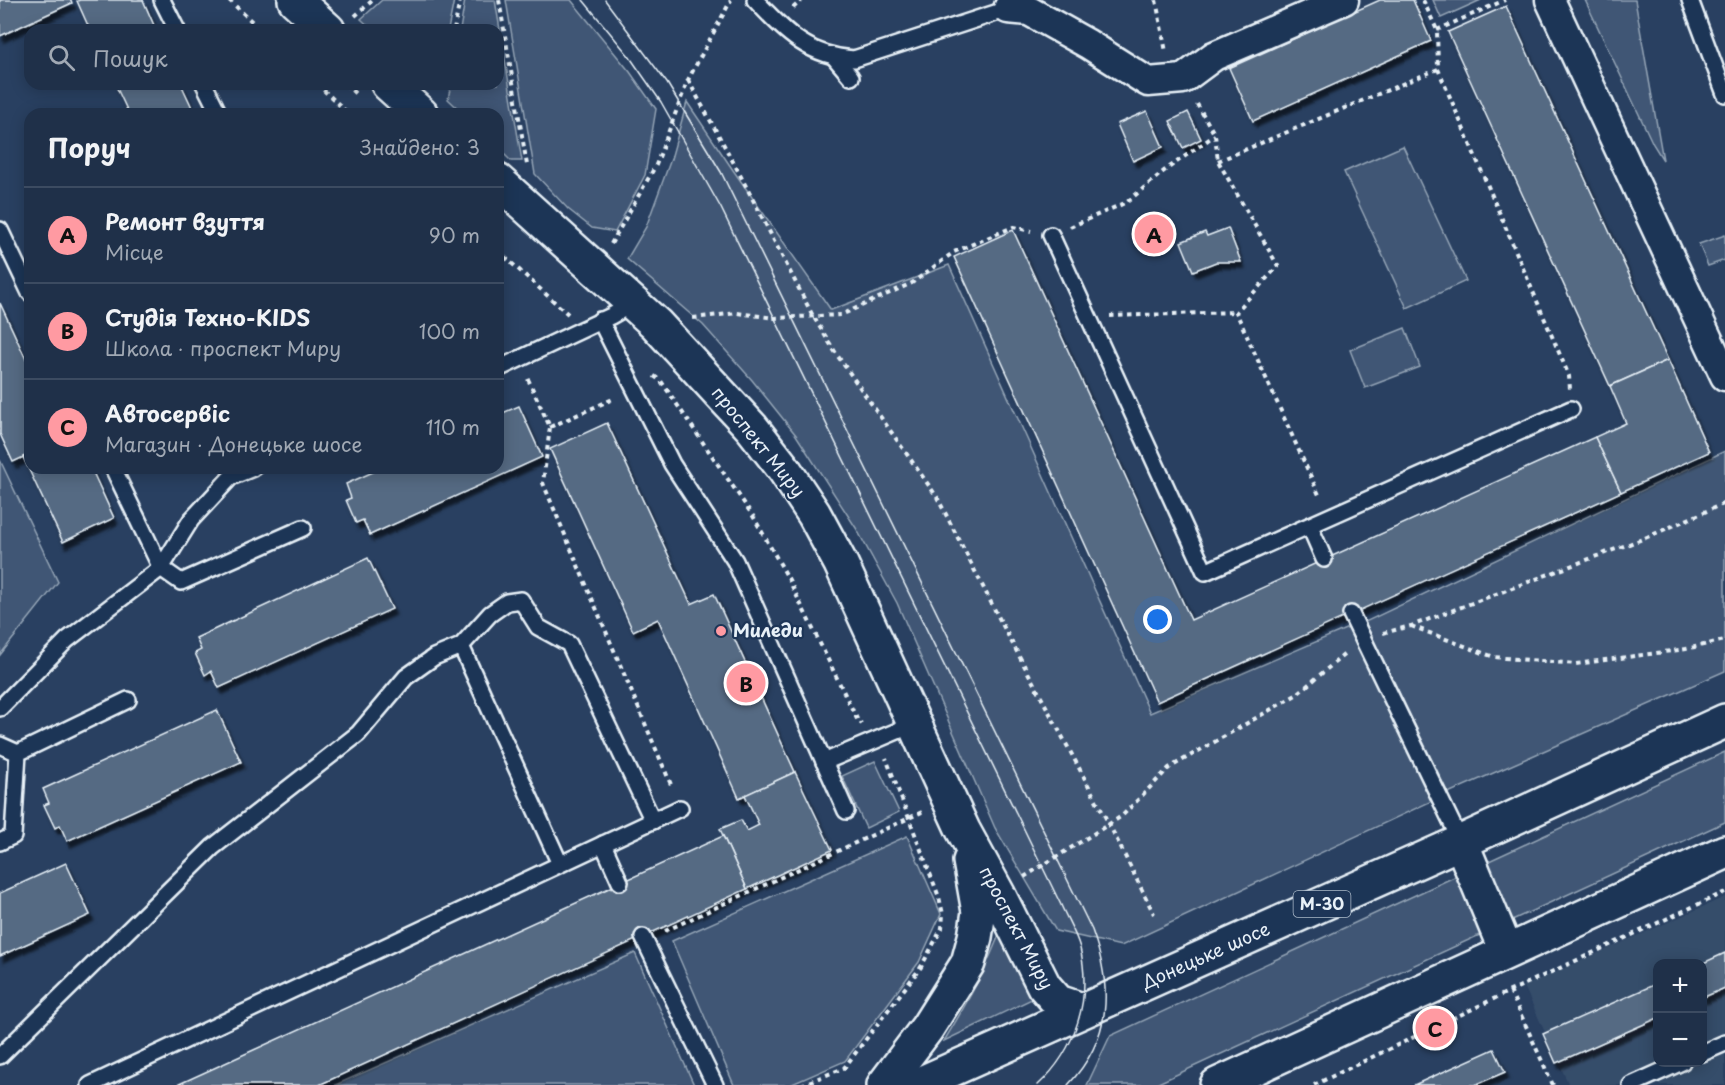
<!DOCTYPE html>
<html lang="uk">
<meta charset="utf-8">
<style>
:root{--surface:#1f3049;--page:#273850;--text:#f1f3f6;--muted:#a1a9b4;--line:#3c4b61;--accent:#ff9aa2}
body{margin:0;font-family:"Playpen Sans",sans-serif;background:var(--page);color:var(--text)}
.controls{position:absolute;right:18px;bottom:18px;display:grid;overflow:hidden;border-radius:12px;box-shadow:0 3px 15px #0003}
.controls button{width:54px;height:54px;display:grid;place-items:center;padding:0;border:0;border-bottom:2px solid var(--line);background:var(--surface);color:var(--text);font:30px sans-serif}
.you{position:absolute;left:1158px;top:620px;width:21px;height:21px;margin:-15px;border:4px solid #fff;border-radius:50%;background:#1a73e8;box-shadow:0 0 0 9px #1a73e833}
.badge{display:grid;place-items:center;width:39px;height:39px;border-radius:50%;background:var(--accent);color:#111;font-size:20px;font-weight:700}
.pin{position:absolute;translate:-50% -50%;border:3px solid #fff;box-shadow:0 2px 6px #0006}
.list{margin:0;padding:0;list-style:none}
h2{display:flex;justify-content:space-between;align-items:center;height:78px;margin:0;padding:0 24px;font-size:26px}
h2 small{font-size:20px;font-weight:400;color:var(--muted)}
.list li{display:grid;grid-template-columns:39px 1fr auto;gap:18px;align-items:center;box-sizing:border-box;height:96px;padding:0 24px;border-top:2px solid var(--line)}
.list b{display:block;font-size:22px;white-space:nowrap}
.list p{margin:0;font-size:20px;white-space:nowrap;color:var(--muted)}
.list em{font-size:20px;font-style:normal;color:var(--muted)}
.icon{flex:none;width:33px;height:33px;fill:none;stroke:currentColor;stroke-width:2;stroke-linecap:round;stroke-linejoin:round}
.map{position:relative;flex:none;width:1725px;height:1085px;overflow:hidden}
.search{position:absolute;background:var(--surface);box-shadow:0 3px 15px #0003;left:24px;top:24px;width:480px;height:66px;display:flex;align-items:center;gap:15px;box-sizing:border-box;padding:0 21px;border-radius:18px;color:var(--muted);font-size:22px}
.panel{position:absolute;background:var(--surface);box-shadow:0 3px 15px #0003;left:24px;top:108px;width:480px;height:366px;border-radius:18px}
.map>svg:first-child{display:block}
.built{fill:#364d6b;fill-rule:evenodd}
.green{fill:#415774;stroke:#94a4b6;stroke-width:1.5}
.building{fill:#556a83;stroke:#e8f1f8;stroke-width:1.5;filter:url(#shadow)}
.lines{fill:none;stroke-linecap:round;stroke-linejoin:round}
.lane-casing{stroke:#e8f1f8;stroke-width:20}
.street-casing{stroke:#e8f1f8;stroke-width:33}
.secondary-casing{stroke:#e8f1f8;stroke-width:38}
.highway-casing{stroke:#e8f1f8;stroke-width:38}
.path{stroke:#e8f1f8;stroke-width:4;stroke-dasharray:4.5 4.5;stroke-linecap:butt}
.lane{stroke:#1d3557;stroke-width:15}
.street{stroke:#1d3557;stroke-width:28}
.secondary{stroke:#1d3557;stroke-width:33}
.highway{stroke:#1d3557;stroke-width:33}
.tram{stroke:#e8f1f8;stroke-width:1.5}
.poi-dot{fill:#ff9aa2;stroke:#1d3557;stroke-width:2}
.labels{text-anchor:middle;stroke-width:4.5;stroke-linejoin:round;paint-order:stroke}
.shield{fill:#1d3557;stroke:#abb9c8;stroke-width:1.5}
.shield-label{font-size:16px;font-weight:bold;fill:#e8f1f8}
.street-label{font-size:18px;fill:#e8f1f8;stroke:#1d3557}
.poi-label{font-size:18px;font-weight:bold;fill:#e8f1f8;stroke:#1d3557;text-anchor:start}
</style>
<div class="map">
<svg width="1725" height="1085" viewBox="0 0 1725 1085">
<defs>
<filter id="shadow"><feDropShadow dx="3.5" dy="6" stdDeviation="1.5" flood-color="#0009"/></filter>
</defs>
<rect width="100%" height="100%" fill="#294061"/>
<filter id="ink" filterUnits="userSpaceOnUse"><feTurbulence type="fractalNoise" baseFrequency=".0167" numOctaves="2"/><feDisplacementMap in="SourceGraphic" scale="12" xChannelSelector="R" yChannelSelector="G"/><feConvolveMatrix kernelMatrix="1 2 1 2 8 2 1 2 1" color-interpolation-filters="sRGB"/></filter>
<g filter="url(#ink)">
<path class="built" d="M1725,897V1085H1569L1524,986ZM1658,964H1702V1062H1658Z"/>
<g class="green">
<path d="M382,0H454L448,30H373L361,19Z"/>
<path d="M465,0H495L522,161H511L498,148V114H464L448,99L451,84H498V30H460Z"/>
<path d="M506,0H571L630,72L656,109L645,175L615,232L592,228L568,209L535,174Z"/>
<path d="M1433,0H1481L1441,18Z"/>
<path d="M1585,0H1635L1663,160L1653,144Z"/>
<path d="M687,102L733,170L831,310L949,265L1150,713L1348,628L1434,800L1121,946L1056,931L995,828L897,603L856,528L796,435L752,380L703,325L627,259L646,227L671,159Z"/>
<path d="M1403,146L1466,281L1407,308L1344,172Z"/>
<path d="M1725,235V260L1708,266L1699,244Z"/>
<path d="M1405,328L1420,367L1365,388L1350,350Z"/>
<path d="M1725,451V671L1448,793L1365,622Z"/>
<path d="M0,460L58,582L0,655Z"/>
<path d="M1725,752V822L1154,1085H1087L1110,1036Z"/>
<path d="M875,761L899,812L866,828L842,776Z"/>
<path d="M907,836L941,914L919,962L845,1061L790,1085H734L672,941Z"/>
<path d="M1003,924L1036,997L944,1041C967,1003 988,966 1003,924Z"/>
<path d="M635,953L694,1085H335Z"/>
</g>
<g class="building">
<path d="M0,0H71L72,3L0,36Z"/>
<path d="M80,0H143L156,30H90L77,1Z"/>
<path d="M1380,0H1413L1431,41L1253,121L1229,68Z"/>
<path d="M1506,6L1668,360L1610,386L1448,32Z"/>
<path d="M115,84H181L195,114H129Z"/>
<path d="M1147,111L1163,147L1133,161L1117,124Z"/>
<path d="M1188,112L1201,139L1183,148L1170,121Z"/>
<path d="M1157,222L1166,239L1152,246L1143,229Z"/>
<path d="M1228,228L1241,262H1216L1193,271L1181,242L1205,232L1207,236Z"/>
<path d="M1013,230L1191,620L1595,437L1621,492L1157,702L954,257Z"/>
<path d="M0,303L30,368V454L13,462L0,434Z"/>
<path d="M1668,360L1709,452L1621,492L1595,437L1626,423L1610,386Z"/>
<path d="M519,406L542,457L370,535L363,520L356,523L346,500L351,498L346,484L382,468H498V415Z"/>
<path d="M607,423L691,604L714,594L795,772L739,798L658,619L633,631L550,449Z"/>
<path d="M30,454V468H91L114,518L63,542L23,457Z"/>
<path d="M368,558L392,609L219,688L211,671L205,675L195,653L201,650L196,638Z"/>
<path d="M217,710L241,762L67,841L60,825L55,828L44,805L49,803L43,789Z"/>
<path d="M795,772L832,850L747,889L720,829L741,820L747,831L759,825L745,795Z"/>
<path d="M723,836L747,889L319,1085H177Z"/>
<path d="M66,863L90,915L0,956V893Z"/>
<path d="M1725,953V988L1702,998L1701,964Z"/>
<path d="M1658,983V1018L1556,1063L1543,1034Z"/>
<path d="M1494,1049L1505,1072L1475,1085H1414Z"/>
</g>
<g class="lines">
<g class="lane-casing">
<g id="lane">
<path d="M162,0L177,30"/>
<path d="M755,0C786,32 807,56 854,59L1008,9L1003,4"/>
<path d="M1690,0L1725,94"/>
<path d="M835,58L851,77"/>
<path d="M204,84L219,114"/>
<path d="M0,230L30,293"/>
<path d="M1051,235L1205,572L1571,409"/>
<path d="M600,320L672,464L735,561L846,811"/>
<path d="M498,369L611,316L632,304"/>
<path d="M113,468L161,568L181,582L303,528"/>
<path d="M1310,527L1324,559"/>
<path d="M1351,614L1461,842"/>
<path d="M461,646L560,864"/>
<path d="M0,708L67,640L161,568L191,520L231,477L253,468"/>
<path d="M0,745L18,753"/>
<path d="M824,762L914,724"/>
<path d="M0,842L13,836L18,753L128,700"/>
<path d="M603,844L620,882"/>
<path d="M643,937L715,1085"/>
<path d="M1702,1053L1725,1043"/>
<path d="M0,1056L213,847L358,734L406,677L434,657L461,646L490,614L507,602L521,600L538,627L569,644L653,821"/>
<path d="M90,1085L680,808"/>
<path d="M1631,1085L1682,1062"/>
</g>
</g>
<g class="street-casing">
<g id="street">
<path d="M1550,0L1725,376"/>
<path d="M1008,9L1029,11L1088,44L1148,82L1183,79L1214,56L1344,0"/>
</g>
</g>
<g class="secondary-casing">
<g id="secondary">
<path d="M295,0L328,30"/>
<path d="M388,84L421,114"/>
<path d="M498,181L656,324L752,428L784,469L814,514L841,564L963,830L998,894L1044,986L1058,1002L1082,1010"/>
<path d="M884,1085L927,1028L968,963L975,937L979,912L970,861"/>
</g>
</g>
<g class="highway-casing">
<g id="highway">
<path d="M1461,842L1506,951"/>
<path d="M917,1085L1461,842L1725,721"/>
<path d="M1217,1085L1725,852"/>
</g>
</g>
<g class="path">
<path d="M229,0L261,30"/>
<path d="M499,0L527,165"/>
<path d="M1156,0L1166,52"/>
<path d="M1423,0L1437,30L1438,69L1569,376L1570,389"/>
<path d="M793,8L802,0"/>
<path d="M355,16L373,0"/>
<path d="M454,30L460,0"/>
<path d="M1437,30L1505,0"/>
<path d="M688,80L736,167L813,316L837,355L937,497L1001,622L1109,824L1154,914"/>
<path d="M317,84L349,114"/>
<path d="M345,84L358,96"/>
<path d="M1197,104L1215,135L1218,161L1278,266L1236,312L1320,497"/>
<path d="M1218,161L1438,69"/>
<path d="M1070,227L1127,202L1164,171L1215,135"/>
<path d="M611,244L656,165L688,80L731,0"/>
<path d="M498,251L568,314"/>
<path d="M1110,316L1236,312"/>
<path d="M693,318L737,313L775,318L841,315L912,283L954,252L1013,227L1031,231"/>
<path d="M654,376L661,381L753,516L788,578L858,721L862,724"/>
<path d="M528,379L550,427L543,483L672,787"/>
<path d="M550,427L615,398"/>
<path d="M1411,626L1494,657L1576,664L1686,649L1725,640"/>
<path d="M1383,633L1411,626L1645,538L1725,503"/>
<path d="M1024,877L1122,816L1169,768L1296,695L1346,653"/>
<path d="M665,931L922,812"/>
<path d="M1510,991L1553,1085"/>
<path d="M801,1085L844,1068L921,967L942,928L943,914L939,897L886,758"/>
<path d="M1314,1085L1510,991L1725,892"/>
</g>
<use href="#lane" class="lane"/>
<use href="#street" class="street"/>
<use href="#secondary" class="secondary"/>
<use href="#highway" class="highway"/>
<g class="tram">
<path d="M583,0L629,56L661,102L721,208L1061,905C1067,919 1076,933 1080,948C1092,998 1076,1050 1038,1085"/>
<path d="M605,0L667,83L721,172L1092,930C1113,988 1112,1038 1068,1085"/>
</g>
</g>
</g>
<circle class="poi-dot" cx="721" cy="631" r="6"/>
<g class="labels">
<rect class="shield" x="1293.5" y="891" width="57" height="26" rx="4.5"/>
<g class="shield-label">
<text x="1322" y="910">М-30</text>
</g>
<g class="street-label">
<text transform="translate(758 442) rotate(51)" y="6">проспект Миру</text>
<text transform="translate(1016 928) rotate(62)" y="6">проспект Миру</text>
<text transform="translate(1206 956) rotate(-24)" y="6">Донецьке шосе</text>
</g>
<g class="poi-label">
<text x="733" y="637">Миледи</text>
</g>
</g>
</svg>
<div class="controls">
<button>+</button>
<button>−</button>
</div>
<div class="you"></div>
<div class="pin badge" style="left:1154px;top:234px">A</div>
<div class="pin badge" style="left:746px;top:683px">B</div>
<div class="pin badge" style="left:1435px;top:1028px">C</div>
<div class="search"><svg class="icon" aria-label="search" viewBox="0 0 24 24"><circle cx="10" cy="10" r="6"/><path d="M15 15l6 6"/></svg>Пошук</div>
<section class="panel">
<h2>Поруч<small>Знайдено: 3</small></h2>
<ul class="list">
<li><span class="badge">A</span><div><b>Ремонт взуття</b><p>Місце</p></div><em>90 m</em></li>
<li><span class="badge">B</span><div><b>Студія Техно-KIDS</b><p>Школа · проспект Миру</p></div><em>100 m</em></li>
<li><span class="badge">C</span><div><b>Автосервіс</b><p>Магазин · Донецьке шосе</p></div><em>110 m</em></li>
</ul>
</section>
</div>
